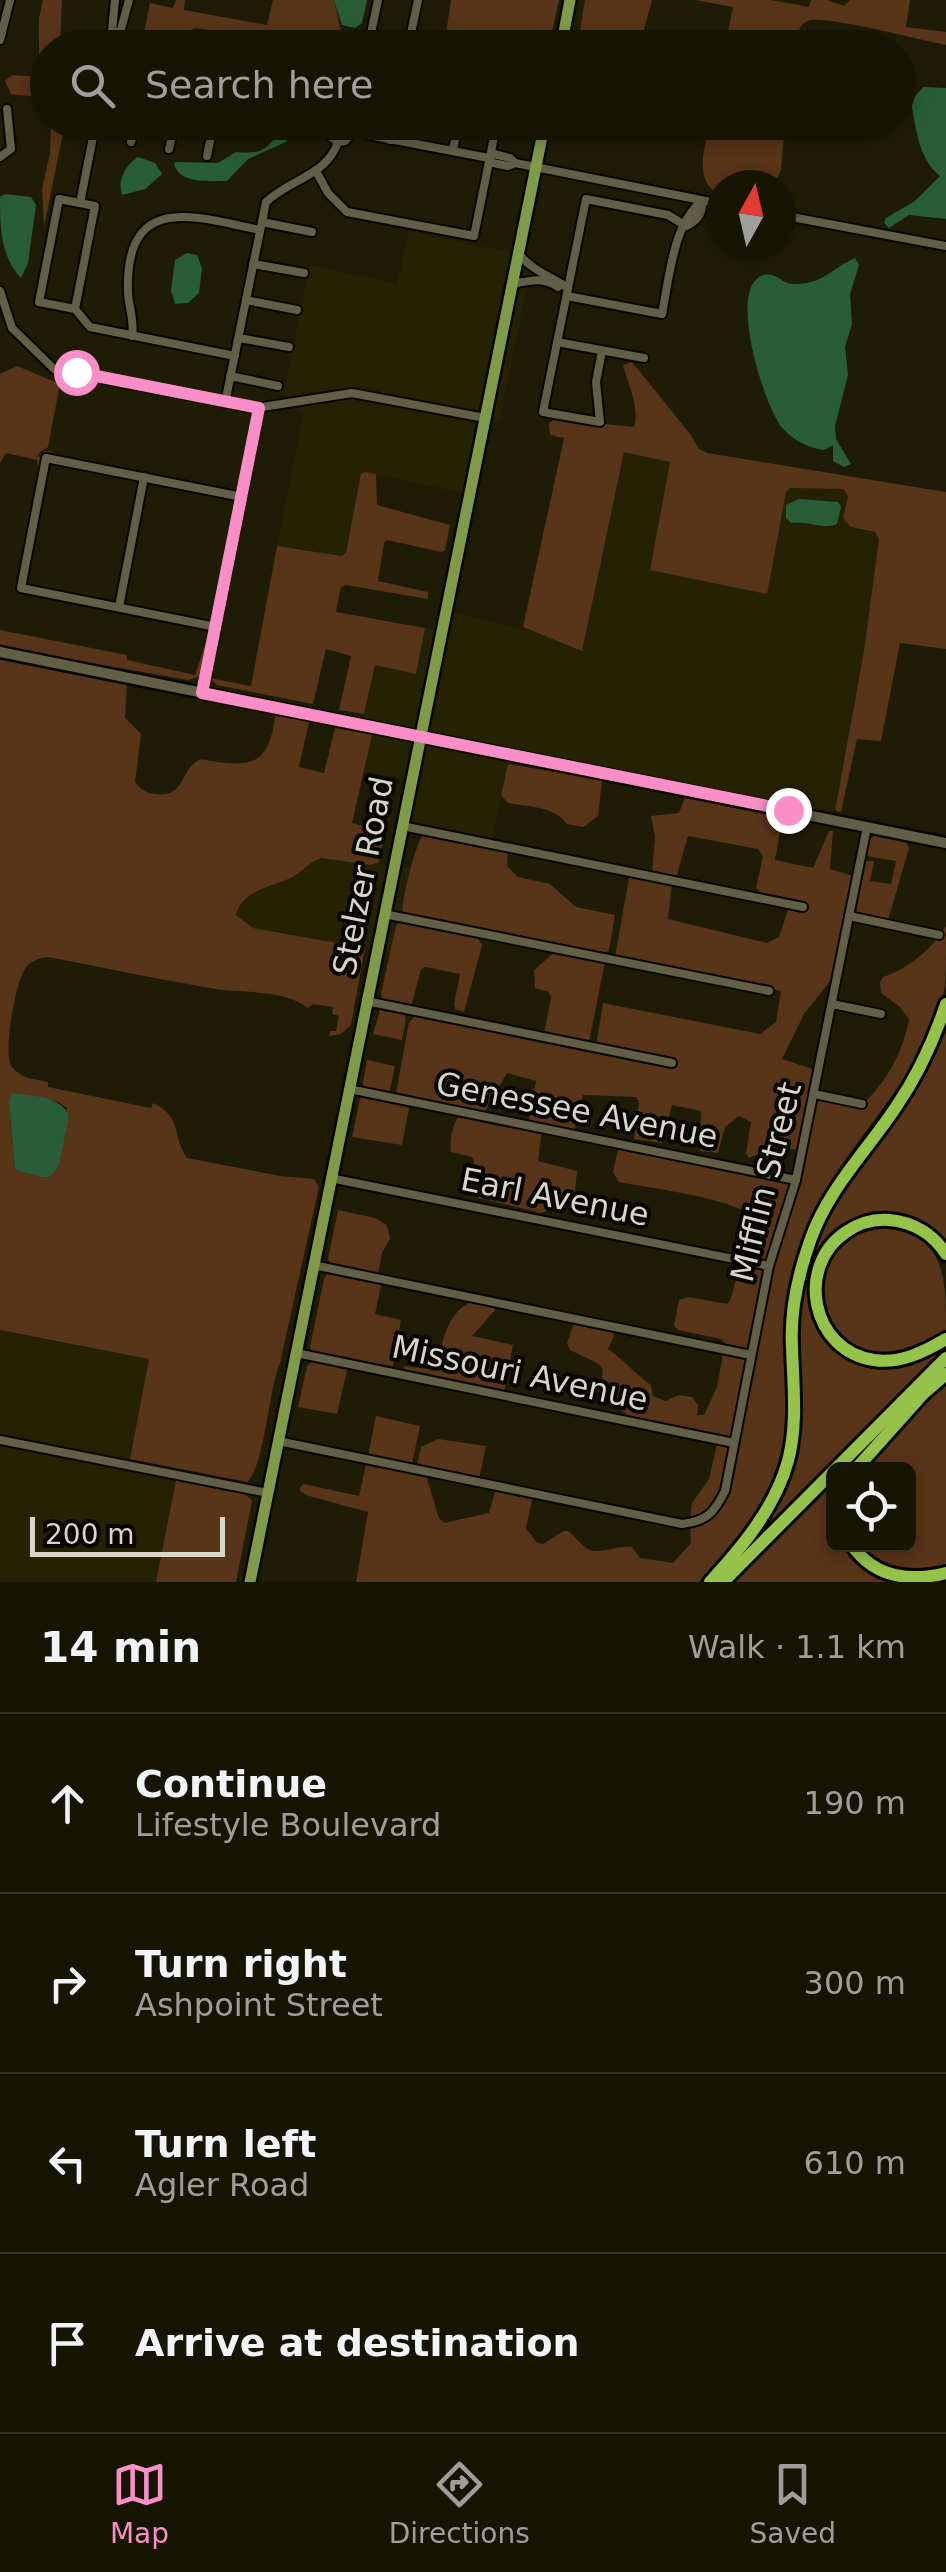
<!DOCTYPE html>
<meta charset="utf-8">
<style>
:root{--surface:#161504;--page:#232213;--text:#f1f3f6;--muted:#9e9f9a;--line:#353426;--accent:#fa8fc8}
body{margin:0;font-family:"DejaVu Sans",sans-serif;background:var(--page);color:var(--text)}
.controls{position:absolute;right:30px;bottom:30px;display:grid;overflow:hidden;border-radius:15px;box-shadow:0 5px 15px #0003}
.controls button{width:90px;height:90px;display:grid;place-items:center;padding:0;border:0;border-bottom:2px solid var(--line);background:var(--surface);color:var(--text);font:50px sans-serif}
.compass{position:absolute;left:706px;top:170px;width:90px;height:90px;border-radius:50%;background:var(--surface);box-shadow:0 5px 15px #0003;rotate:8deg}
.scale{position:absolute;left:30px;bottom:25px;width:195px;box-sizing:border-box;padding-left:10px;border:5px solid #d7d6c8;border-top:0;font-size:28px;line-height:35px;white-space:nowrap;color:#d7d6c8;-webkit-text-stroke:8px #070601;paint-order:stroke}
.stop{position:absolute;width:30px;height:30px;margin:-22px;border:8px solid #fa8fc8;border-radius:50%;background:#fff}
.stop.end{background:#fa8fc8;border-color:#fff;box-shadow:0 2px 10px #0008}
.list{margin:0;padding:0;list-style:none}
h2{display:flex;justify-content:space-between;align-items:center;height:130px;margin:0;padding:0 40px;font-size:42px}
h2 small{font-size:32px;font-weight:400;color:var(--muted)}
.list li{display:grid;grid-template-columns:65px 1fr auto;gap:30px;align-items:center;box-sizing:border-box;height:180px;padding:0 40px;border-top:2px solid var(--line)}
.list b{display:block;font-size:38px;white-space:nowrap}
.list p{margin:0;font-size:32px;white-space:nowrap;color:var(--muted)}
.list em{font-size:32px;font-style:normal;color:var(--muted)}
.icon{flex:none;width:55px;height:55px;fill:none;stroke:currentColor;stroke-width:2;stroke-linecap:round;stroke-linejoin:round}
.map{position:relative;flex:none;width:946px;height:1582px;overflow:hidden}
.search{position:absolute;background:var(--surface);box-shadow:0 5px 15px #0003;left:30px;right:30px;top:30px;height:110px;display:flex;align-items:center;gap:25px;box-sizing:border-box;padding:0 35px;border-radius:55px;color:var(--muted);font-size:38px}
.sheet{height:850px;background:var(--surface)}
nav{display:flex;justify-content:space-around;align-items:center;box-sizing:border-box;height:140px;border-top:2px solid var(--line);background:var(--surface);font-size:28px;color:var(--muted)}
nav a{display:grid;justify-items:center;gap:5px}
nav .on{color:var(--accent)}
.map>svg:first-child{display:block}
.built{fill:#252203}
.green{fill:#583418;fill-rule:evenodd}
.water{fill:#295d38}
.lines{fill:none;stroke-linecap:round;stroke-linejoin:round}
.minor-casing{stroke:#080600;stroke-width:12}
.secondary-casing{stroke:#080600;stroke-width:15}
.primary-casing{stroke:#080600;stroke-width:16}
.motorway-casing{stroke:#080600;stroke-width:18}
.minor{stroke:#615f46;stroke-width:8}
.secondary{stroke:#615f46;stroke-width:10}
.primary{stroke:#809a49;stroke-width:11}
.motorway{stroke:#94c24b;stroke-width:12}
.route{stroke:#fa8fc8;stroke-width:12}
.labels{text-anchor:middle;stroke-width:8;stroke-linejoin:round;paint-order:stroke}
.street-label{font-size:32px;fill:#d7d6c8;stroke:#070601}
</style>
<div class="map">
<svg width="946" height="1582" viewBox="0 0 946 1582">
<rect width="100%" height="100%" fill="#1e1c05"/>
<g class="built">
<path d="M409,231L533,257L499,423L487,420L472,495L365,472L343,556L277,546L301,426L302,413L284,394L310,265L397,284Z"/>
<path d="M629,451L670,462L650,570L790,488L844,489L848,492V497L843,510L851,527L875,532L879,539L864,651L832,819L508,764L491,845L403,832L414,781L364,771L372,736L361,733L375,665L416,674L425,628L442,632L447,611L540,633L623,452Z"/>
<path d="M321,858L412,868L402,897L403,913L396,926L390,953L253,928L236,916L240,903L251,894L292,877Z"/>
<path d="M0,1330L149,1359L130,1459L178,1468L156,1582H0Z"/>
</g>
<g class="green">
<path d="M43,0H62L60,47L48,48L47,98L11,94L5,81L12,75L39,77V18Z"/>
<path d="M176,0H185L184,10L267,25L273,0H334L342,35L346,41L342,47H304V42L195,28L157,47L141,48L150,3L173,8Z"/>
<path d="M451,0H559L549,47H444Z"/>
<path d="M585,0H652L642,37L637,41L580,30Z"/>
<path d="M695,0H771L809,7L811,0H827L844,6L850,0H910L906,27L946,32V45C924,41 821,14 808,21C797,26 797,36 796,47H725L733,7Z"/>
<path d="M51,123H65L44,227L42,189L50,154Z"/>
<path d="M710,123H785L781,170L774,185H721V194C692,184 705,146 710,123Z"/>
<path d="M632,362L691,435L699,449L707,453L946,492V649L900,643L881,741L857,739L841,812L835,810L864,651L879,539L875,532L851,527L843,518L848,497L844,489L790,488L786,492L767,594L650,570L670,462L624,452L582,651L523,627L564,438L550,435L549,423L555,419L634,427C640,408 628,384 623,365Z"/>
<path d="M17,366L60,384L48,447L39,453L37,458L45,451L55,452L43,454L38,469L37,460L6,453L0,463V374Z"/>
<path d="M365,472L376,474L377,505L450,525L445,550L441,552L387,540L384,543L378,581L428,592V599L346,585L341,587L336,612L425,628L416,674L375,665L364,714L339,710L351,656L326,649L313,704L217,685L210,678L251,686L277,546L342,556L346,552L361,474Z"/>
<path d="M0,630L127,655V660L195,675L208,636L201,676L188,680L0,647Z"/>
<path d="M0,655L127,683L125,718L141,734L135,782C141,790 145,792 155,794C184,798 180,773 196,762C201,758 205,760 211,761C255,768 269,762 275,716L309,722L299,767L324,773L335,728L372,735L352,823L385,832L379,862L371,865L321,858C311,862 303,870 294,876C273,888 243,888 236,915L253,928L365,948L351,1025L341,1034L329,1036L330,1031H336L339,1016L332,1014L333,1007L313,1004L308,1008C282,988 241,994 210,988C156,979 102,967 48,957C40,958 33,960 27,966C16,977 2,1055 12,1067C21,1079 35,1079 48,1082V1087L151,1108L153,1103C183,1117 171,1135 187,1158L280,1176L314,1179L319,1187L280,1363C268,1391 265,1466 247,1482L130,1459L149,1359L0,1330ZM13,1093L58,1102L67,1108L51,1176L44,1178L15,1170L9,1103Z"/>
<path d="M508,764L602,780L598,816L583,827L567,824C554,806 530,807 508,803L501,795Z"/>
<path d="M686,795L783,814L775,860L813,868L829,831H833L830,869L853,876L835,975L804,1014L782,1059L812,1069L815,1073L797,1150L778,1146L749,1158L746,1153L751,1122L739,1116L725,1127L718,1153L700,1151L701,1111L672,1105L662,1143L634,1139L639,1103L636,1097L583,1095L574,1131L528,1123L536,1081L507,1073L485,1112L396,1093L409,1022L416,1015L596,1046L603,1003L760,1034L776,1022L781,991L615,957L629,878L633,875L672,883L668,919L767,943L779,937L791,901L763,894L756,888L763,856L758,849L688,836L676,878L652,873L655,836L651,816L679,813Z"/>
<path d="M424,833L508,850L507,866L518,877L550,884L576,907L615,915L609,951L602,954L403,913C400,903 416,842 424,833Z"/>
<path d="M877,834L905,839L909,848L888,920L858,915L854,909L863,861H874L870,881L891,884L896,861L867,856L865,852L868,840Z"/>
<path d="M401,919L475,934L482,945L464,1012L455,1009L454,1005L460,974L425,967L421,969L411,1007L383,1001L381,993L396,926Z"/>
<path d="M946,926C946,945 946,968 945,986C924,1081 845,1139 809,1223C796,1256 787,1292 786,1327C784,1378 795,1429 775,1478C759,1519 729,1550 699,1582H356L368,1512L309,1496L300,1491V1487L304,1484L359,1496L367,1460L428,1473L427,1479L439,1518L444,1523L489,1513L496,1488L533,1496L526,1528L537,1543L543,1544L563,1531H568C575,1536 581,1545 588,1549C598,1555 618,1545 632,1547L640,1558L673,1563L691,1543L690,1526L712,1518L727,1498L769,1283L796,1196L816,1098L860,1106C885,1086 904,1050 909,1019L900,1007L881,993L880,982L883,977C909,968 932,949 946,926Z"/>
<path d="M556,951L605,962L589,1042L544,1034L551,997L549,992L535,988L534,970Z"/>
<path d="M381,1007L403,1013L406,1018L402,1040L373,1034Z"/>
<path d="M946,1020V1247L894,1216L832,1239L816,1314L864,1361L946,1343V1349L777,1520L773,1518L752,1544L784,1486L798,1312L819,1231L835,1199Z"/>
<path d="M367,1060L395,1066L389,1094L365,1089L363,1083Z"/>
<path d="M364,1095L410,1103L402,1145L352,1137L360,1099Z"/>
<path d="M461,1114L542,1130L538,1161L577,1171L575,1192L564,1191L547,1211L541,1213L470,1196L467,1191L474,1161L472,1157L451,1152C449,1141 453,1121 461,1114Z"/>
<path d="M622,1147L789,1182L791,1187L768,1259L760,1261L743,1257L752,1217C735,1198 648,1188 619,1182L613,1172L618,1150Z"/>
<path d="M338,1210L375,1218L387,1225L390,1238L382,1253L378,1275L330,1264L328,1259Z"/>
<path d="M890,1224C946,1241 946,1277 946,1333C828,1414 762,1240 890,1224Z"/>
<path d="M741,1262L764,1268L766,1272L732,1435L728,1437L631,1417C616,1408 598,1389 603,1370L599,1364L570,1350L567,1343L574,1323L612,1332L614,1336L608,1349C624,1360 635,1374 651,1385L653,1396L666,1401L679,1395L692,1397L698,1405L697,1415H704L717,1387L725,1343L721,1339L678,1330L674,1326L679,1300L689,1297L727,1304L730,1301Z"/>
<path d="M328,1271L382,1281L375,1314L401,1320L392,1369L312,1352L310,1347L324,1279Z"/>
<path d="M471,1302L496,1309L472,1336L513,1345L504,1392L406,1371L403,1366L436,1370C442,1345 445,1314 471,1302Z"/>
<path d="M314,1359L348,1366L337,1414L298,1407L307,1366Z"/>
<path d="M946,1381V1568L905,1576L870,1559L859,1545L908,1544V1470L863,1469Z"/>
<path d="M376,1416L420,1426L412,1464L368,1456Z"/>
<path d="M438,1439L486,1446L479,1479L417,1465L421,1447Z"/>
<path d="M718,1440L730,1449C724,1481 724,1507 690,1519L692,1503L709,1479Z"/>
<path d="M833,1478L834,1544L849,1545L880,1576L895,1582H731Z"/>
<path d="M176,1480L246,1494L252,1501L236,1582H156Z"/>
</g>
<g class="water">
<path d="M334,0H367L362,23L355,28L342,25Z"/>
<path d="M923,87L946,88V219L909,215L889,228L884,223L886,218L915,201L940,176C918,158 916,128 911,101Z"/>
<path d="M286,126L292,128L286,142L248,159L227,181C209,181 178,184 174,163L177,162L218,163L236,152C267,155 266,147 286,126Z"/>
<path d="M138,157L155,163L162,174L145,189L122,195C117,180 125,166 138,157Z"/>
<path d="M5,194L31,197L36,205L28,263L21,278C0,256 0,226 0,197Z"/>
<path d="M187,253L197,255L202,268L199,293L188,303L175,304L171,291L175,260Z"/>
<path d="M855,258L859,265L850,294L852,324L845,347L848,375L835,426L836,439L851,464L844,467L833,461V445L824,450C809,448 795,441 784,430C765,410 730,297 758,278C773,267 780,284 793,284C822,285 831,269 855,258Z"/>
<path d="M799,499L838,502L841,507L837,524C823,530 806,520 791,523L786,518V505Z"/>
<path d="M12,1093C31,1096 62,1096 69,1116L59,1165L51,1176L44,1178L15,1170L9,1103Z"/>
</g>
<g class="lines">
<g class="minor-casing">
<g id="minor">
<path d="M115,0L112,31L120,33L129,0"/>
<path d="M0,40L10,0"/>
<path d="M368,48L378,0"/>
<path d="M408,48L418,0"/>
<path d="M327,122L326,133L338,142L345,141L353,132"/>
<path d="M353,123V122"/>
<path d="M353,132L489,158L494,154L510,158L515,163"/>
<path d="M390,140L393,122"/>
<path d="M131,142L136,122"/>
<path d="M169,149L175,122"/>
<path d="M453,151L458,122"/>
<path d="M207,156L214,122"/>
<path d="M0,157L11,149L7,109"/>
<path d="M489,158L493,163L508,166L515,163L721,204"/>
<path d="M316,171L328,193L347,212L474,236L497,122"/>
<path d="M80,203L96,122"/>
<path d="M781,215L946,246"/>
<path d="M262,222L312,232"/>
<path d="M518,253C531,270 552,277 568,288"/>
<path d="M253,264L304,273"/>
<path d="M512,284C529,281 543,276 558,287L562,284"/>
<path d="M0,291L12,328L54,369L256,408L352,393L485,418"/>
<path d="M567,296L662,314C669,279 673,224 702,201C703,213 698,221 686,226"/>
<path d="M246,300L297,310"/>
<path d="M75,309L95,206L59,199L39,302L75,309L90,327L235,356"/>
<path d="M132,336C135,318 128,307 128,291C125,191 196,217 260,230"/>
<path d="M239,338L289,347"/>
<path d="M557,342L644,358"/>
<path d="M602,351L596,382L600,422L543,412L586,199L668,215L686,226"/>
<path d="M230,376L278,386"/>
<path d="M225,403L266,202C291,179 327,175 338,142"/>
<path d="M119,607L144,477"/>
<path d="M216,627L21,588L46,458L242,497"/>
<path d="M203,693L259,408"/>
<path d="M402,826L803,907"/>
<path d="M384,914L769,991"/>
<path d="M849,916L939,935"/>
<path d="M366,1001L672,1063"/>
<path d="M832,1004L881,1014"/>
<path d="M349,1089L796,1180"/>
<path d="M814,1094L862,1104"/>
<path d="M330,1178L769,1266"/>
<path d="M313,1265L751,1355"/>
<path d="M296,1353L734,1443"/>
<path d="M0,1440L268,1493"/>
<path d="M278,1441L682,1524C707,1521 714,1513 725,1491L769,1266L796,1180L867,827"/>
</g>
</g>
<g class="secondary-casing">
<path id="secondary" d="M0,652L946,843"/>
</g>
<g class="primary-casing">
<g id="primary">
<path d="M561,48L570,0"/>
<path d="M250,1582L545,122"/>
</g>
</g>
<g class="motorway-casing">
<g id="motorway">
<path d="M946,1254C933,1234 913,1222 889,1220C874,1219 859,1223 846,1232C795,1266 811,1351 874,1360C900,1364 924,1352 946,1339"/>
<path d="M855,1470L923,1394L946,1374"/>
<path d="M851,1544C874,1578 909,1582 946,1573"/>
<path d="M710,1582C742,1547 775,1508 788,1461C798,1423 793,1385 792,1346C790,1310 798,1275 810,1241C828,1189 866,1152 896,1107C918,1075 934,1040 946,1004"/>
<path d="M723,1582L946,1358"/>
</g>
</g>
<use href="#minor" class="minor"/>
<use href="#secondary" class="secondary"/>
<use href="#primary" class="primary"/>
<use href="#motorway" class="motorway"/>
</g>
<g class="lines">
<path class="route" d="M76,372L259,408L202,693L788,810"/>
</g>
<g class="labels">
<g class="street-label">
<text transform="translate(363 876) rotate(-79)" y="11">Stelzer Road</text>
<text transform="translate(577 1110) rotate(11)" y="11">Genessee Avenue</text>
<text transform="translate(766 1182) rotate(-76)" y="11">Mifflin Street</text>
<text transform="translate(555 1197) rotate(11)" y="11">Earl Avenue</text>
<text transform="translate(520 1373) rotate(12)" y="11">Missouri Avenue</text>
</g>
</g>
</svg>
<div class="controls">
<button><svg class="icon" aria-label="locate" viewBox="0 0 24 24"><circle cx="12" cy="12" r="6"/><path d="M12 2v4M12 18v4M2 12h4M18 12h4"/></svg></button>
</div>
<svg class="compass" viewBox="-18 -18 36 36"><path d="M0-13l5 13h-10z" fill="#e53935"/><path d="M0 13l5-13h-10z" fill="#9e9f9a"/></svg>
<div class="scale">200 m</div>
<div class="stop" style="left:76px;top:372px"></div>
<div class="stop end" style="left:788px;top:810px"></div>
<div class="search"><svg class="icon" aria-label="search" viewBox="0 0 24 24"><circle cx="10" cy="10" r="6"/><path d="M15 15l6 6"/></svg>Search here</div>
</div>
<section class="sheet">
<h2>14 min<small>Walk · 1.1 km</small></h2>
<ul class="list">
<li><svg class="icon" aria-label="ahead" viewBox="0 0 24 24"><path d="M12 20V5M6 11l6-6 6 6"/></svg><div><b>Continue</b><p>Lifestyle Boulevard</p></div><em>190 m</em></li>
<li><svg class="icon" aria-label="right" viewBox="0 0 24 24"><path d="M7 20v-9h11M14 6l5 5-5 5"/></svg><div><b>Turn right</b><p>Ashpoint Street</p></div><em>300 m</em></li>
<li><svg class="icon" aria-label="left" viewBox="0 0 24 24"><path d="M17 20v-9H6M10 6l-5 5 5 5"/></svg><div><b>Turn left</b><p>Agler Road</p></div><em>610 m</em></li>
<li><svg class="icon" aria-label="arrive" viewBox="0 0 24 24"><path d="M6 21V4h12l-3 4 3 4H6"/></svg><div><b>Arrive at destination</b></div></li>
</ul>
</section>
<nav>
<a class="on"><svg class="icon" aria-label="map" viewBox="0 0 24 24"><path d="M3 6l6-2 6 2 6-2v14l-6 2-6-2-6 2zM9 4v14M15 6v14"/></svg>Map</a>
<a><svg class="icon" aria-label="directions" viewBox="0 0 24 24"><path d="M12 3l9 9-9 9-9-9zM9 14v-3h6M13 9l2 2-2 2"/></svg>Directions</a>
<a><svg class="icon" aria-label="saved" viewBox="0 0 24 24"><path d="M7 4h10v16l-5-4-5 4z"/></svg>Saved</a>
</nav>
